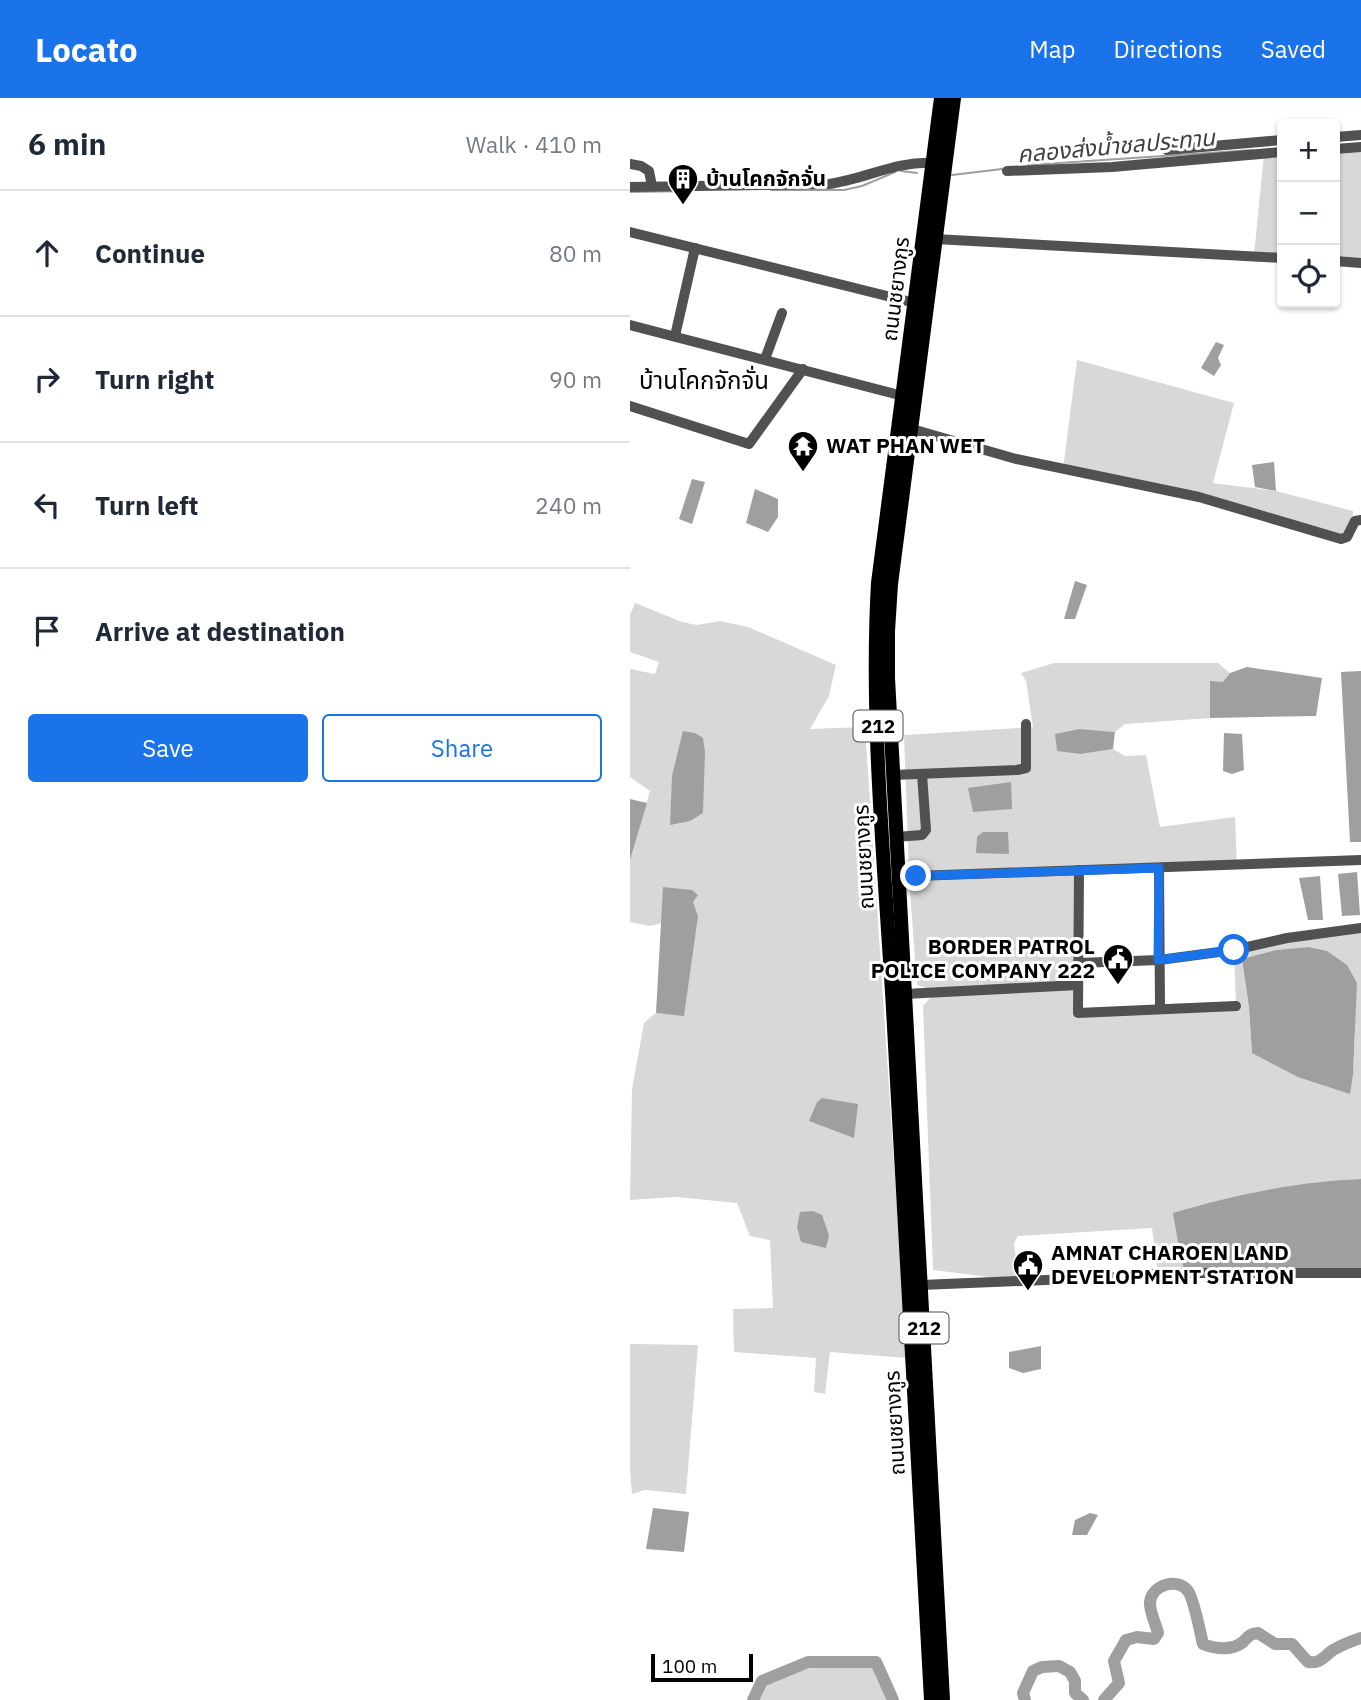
<!DOCTYPE html>
<meta charset="utf-8">
<style>
:root{--surface:#fff;--page:#f6f6f7;--text:#1f2937;--muted:#747a83;--line:#e0e1e3;--accent:#1a73e8}
body{margin:0;font-family:"IBM Plex Sans","Noto Sans Thai",sans-serif;background:var(--page);color:var(--text)}
.controls{position:absolute;right:21px;top:21px;display:grid;overflow:hidden;border-radius:7px;box-shadow:0 2px 5px #0004}
.controls button{width:63px;height:63px;display:grid;place-items:center;padding:0;border:0;border-bottom:2px solid var(--line);background:var(--surface);color:var(--text);font:35px sans-serif}
.scale{position:absolute;left:21px;bottom:18px;width:102px;box-sizing:border-box;padding-left:7px;border:4px solid #000;border-top:0;font-size:19px;line-height:24px;white-space:nowrap;color:#000;-webkit-text-stroke:5px #fff;paint-order:stroke}
.stop{position:absolute;width:21px;height:21px;margin:-16px;border:5px solid #1a73e8;border-radius:50%;background:#fff}
.stop.end{background:#1a73e8;border-color:#fff;box-shadow:0 2px 7px #0008}
.list{margin:0;padding:0;list-style:none}
h2{display:flex;justify-content:space-between;align-items:center;height:91px;margin:0;padding:0 28px;font-size:30px}
h2 small{font-size:23px;font-weight:400;color:var(--muted)}
.list li{display:grid;grid-template-columns:46px 1fr auto;gap:21px;align-items:center;box-sizing:border-box;height:126px;padding:0 28px;border-top:2px solid var(--line)}
.list b{display:block;font-size:26px;white-space:nowrap}
.list em{font-size:23px;font-style:normal;color:var(--muted)}
.actions{display:flex;gap:14px;padding:21px 28px}
.actions a{flex:1;padding:16px 0;border:2px solid var(--accent);border-radius:7px;text-align:center;font-size:24px;color:var(--accent)}
.actions .main{background:var(--accent);color:#fff}
.icon{flex:none;width:38px;height:38px;fill:none;stroke:currentColor;stroke-width:2;stroke-linecap:round;stroke-linejoin:round}
.map{position:relative;flex:none;width:731px;height:1602px;overflow:hidden}
header{display:flex;align-items:center;gap:42px;box-sizing:border-box;height:98px;padding:0 35px;background:var(--accent);color:#fff}
header strong{font-size:33px}
nav{display:flex;gap:38px;margin-inline-start:auto;font-size:24px}
main{display:flex}
aside{flex:1;background:var(--surface)}
.map>svg:first-child{display:block}
.green{fill:#d8d8d8;fill-rule:evenodd}
.water{fill:#9f9f9f}
.lines{fill:none;stroke-linecap:round;stroke-linejoin:round}
.stream{stroke:#9f9f9f;stroke-width:2}
.river{stroke:#9f9f9f;stroke-width:12}
.minor{stroke:#515151;stroke-width:10}
.highway{stroke:#000;stroke-width:14}
.route{stroke:#1a73e8;stroke-width:9}
.labels{text-anchor:middle;stroke-width:6;stroke-linejoin:round;paint-order:stroke}
.shield{fill:#fff;stroke:#4c4c4c;stroke-width:2}
.shield-label{font-size:19px;font-weight:bold;fill:#000}
.poi-label{font-size:21px;font-weight:bold;fill:#000;stroke:#fff;text-anchor:start}
.street-label{font-size:21px;fill:#000;stroke:#fff}
.water-label{font-size:23px;font-style:italic;fill:#404040;stroke:#fff}
.quarter-label{font-size:24px;fill:#000;stroke:#fff}
</style>
<header>
<strong>Locato</strong>
<nav><a>Map</a><a>Directions</a><a>Saved</a></nav>
</header>
<main>
<aside>
<h2>6 min<small>Walk · 410 m</small></h2>
<ul class="list">
<li><svg class="icon" aria-label="ahead" viewBox="0 0 24 24"><path d="M12 20V5M6 11l6-6 6 6"/></svg><div><b>Continue</b></div><em>80 m</em></li>
<li><svg class="icon" aria-label="right" viewBox="0 0 24 24"><path d="M7 20v-9h11M14 6l5 5-5 5"/></svg><div><b>Turn right</b></div><em>90 m</em></li>
<li><svg class="icon" aria-label="left" viewBox="0 0 24 24"><path d="M17 20v-9H6M10 6l-5 5 5 5"/></svg><div><b>Turn left</b></div><em>240 m</em></li>
<li><svg class="icon" aria-label="arrive" viewBox="0 0 24 24"><path d="M6 21V4h12l-3 4 3 4H6"/></svg><div><b>Arrive at destination</b></div></li>
</ul>
<div class="actions"><a class="main">Save</a><a>Share</a></div>
</aside>
<div class="map">
<svg width="731" height="1602" viewBox="0 0 731 1602">
<rect width="100%" height="100%" fill="#fff"/>
<g class="green">
<path d="M731,49V165L705,163V51Z"/>
<path d="M652,54V160L624,158L634,55Z"/>
<path d="M447,262L604,305L583,385L646,393L723,413V424L717,439L433,371Z"/>
<path d="M5,505L52,524L67,527L90,523L118,529L206,567L199,598L180,631L235,629L277,1260L200,1254L195,1296L184,1294L186,1260L104,1254L103,1211L143,1210L140,1142L120,1138L107,1105L46,1099L0,1102L2,991L14,925L26,915L54,917L67,818L63,804L34,789L33,825L20,828L0,824V762L20,693L0,679V571L25,576L29,564L0,554V517Z"/>
<path d="M424,565H588L600,575L593,585L580,584V620L495,626L485,634L450,631L451,656L483,651L495,658L516,657L530,729L605,719L607,767L449,772L448,914L606,907L604,852L731,830V1081C670,1083 602,1097 544,1115L550,1156L555,1175H528L522,1130L388,1138L384,1145L389,1183L303,1172L293,908L306,893L287,887L279,781L286,778L279,774L274,637L403,629L396,583L391,575ZM678,849L725,935L723,976L622,955L619,909L612,861L646,852Z"/>
<path d="M0,1246L68,1247L56,1396L15,1392L2,1396L0,1371Z"/>
<path d="M178,1564H246L263,1602H123L132,1583Z"/>
</g>
<g class="water">
<path d="M586,244L594,247L588,260L591,267L584,278L571,270Z"/>
<path d="M644,364L646,393L625,389L622,367Z"/>
<path d="M62,381L75,384L62,426L49,421Z"/>
<path d="M125,391L148,401V419L138,434L116,425Z"/>
<path d="M445,483L457,487L445,521H434Z"/>
<path d="M617,569L692,580L686,618L580,620V583L593,584L600,575Z"/>
<path d="M731,573V744H720L711,574Z"/>
<path d="M450,631L485,634L483,651L451,656L427,653L425,636Z"/>
<path d="M53,633L65,635L73,640L75,654L73,715L60,723L40,727L42,678Z"/>
<path d="M594,635L612,636L614,672L602,676L593,673Z"/>
<path d="M381,684L382,711L343,714L338,690Z"/>
<path d="M0,701L17,705L0,762Z"/>
<path d="M353,734H378L379,756L346,755L347,739Z"/>
<path d="M727,774L730,817L712,818L708,776Z"/>
<path d="M690,778L693,822H678L669,780Z"/>
<path d="M33,789L62,792L68,797L63,804L68,818L54,918L26,915Z"/>
<path d="M678,849L697,853L717,867L727,885L723,976L720,996L668,979L622,955L619,909L612,861L646,852Z"/>
<path d="M192,1000L228,1006L224,1040L179,1023L187,1004Z"/>
<path d="M731,1081V1175H555L550,1156L543,1115C602,1097 670,1083 731,1081Z"/>
<path d="M183,1113L192,1117L199,1137L196,1150L171,1144L167,1129L170,1114Z"/>
<path d="M411,1248V1271L393,1275L379,1270V1254Z"/>
<path d="M23,1410L59,1414L54,1454L16,1451Z"/>
<path d="M460,1415L468,1417L457,1437H442L445,1422Z"/>
</g>
<g class="lines">
<g class="stream">
<path d="M398,67L623,52"/>
<path d="M271,73L287,75"/>
<path d="M322,77L372,71"/>
<path d="M141,92H214L232,88L265,74"/>
<path d="M0,94L62,93"/>
</g>
<g class="river">
<path d="M123,1602L132,1583L178,1564H246L263,1602"/>
<path d="M395,1602L393,1595L403,1573L412,1569L429,1568L440,1574L445,1583V1595L453,1602"/>
<path d="M474,1602L489,1585L484,1563L496,1542L507,1539L524,1541L528,1535C526,1526 519,1513 520,1504C522,1487 547,1479 558,1493C564,1501 570,1534 573,1546C585,1551 602,1553 613,1544C619,1538 619,1536 628,1535L645,1546H662L678,1564C691,1566 694,1558 703,1552C712,1547 722,1543 731,1540"/>
</g>
<g class="minor">
<path d="M705,39L731,37"/>
<path d="M705,51L731,49"/>
<path d="M537,52L652,42"/>
<path d="M0,66L11,68L19,73L22,88"/>
<path d="M377,73L482,69L652,54"/>
<path d="M0,89L199,86C235,81 266,63 303,65"/>
<path d="M0,134L285,205"/>
<path d="M305,141L652,160"/>
<path d="M705,163L731,165"/>
<path d="M0,227L273,298"/>
<path d="M45,238L65,150"/>
<path d="M135,261L152,215"/>
<path d="M0,308L119,346L173,271"/>
<path d="M282,331L386,361L569,399L711,441L717,439L725,423L731,422"/>
<path d="M263,677L387,672L396,670V626"/>
<path d="M266,739L292,737L296,732L292,676"/>
<path d="M529,770L530,911"/>
<path d="M449,772L448,915L606,908"/>
<path d="M286,778L731,762"/>
<path d="M448,865L529,862L604,852L657,840L731,830"/>
<path d="M275,896L448,887"/>
<path d="M291,1187L512,1178L528,1175H731"/>
</g>
<g class="highway">
<path d="M301,1602C289,1372 276,1142 263,911C255,771 240,624 248,485L311,0"/>
<path d="M313,1602L258,580V533L261,486L324,0"/>
</g>
</g>
<g class="lines">
<path class="route" d="M286,778L529,770L528,862L604,852"/>
</g>
<defs>
<g id="building-pin" transform="scale(1.575)"><path d="M0 17L-7.5 6A9.5 9.5 0 1 1 7.5 6Z" fill="#000" stroke="#fff"/><path d="M-4-6H4V6H1V3H-1V6H-4ZM-2.5-4.3h1.7v1.8h-1.7ZM.8-4.3h1.7v1.8H.8ZM-2.5-1h1.7V.8h-1.7ZM.8-1h1.7V.8H.8Z" fill="#fff"/></g>
<g id="temple-pin" transform="scale(1.575)"><path d="M0 17L-7.5 6A9.5 9.5 0 1 1 7.5 6Z" fill="#000" stroke="#fff"/><path d="M0-6L5-2H3V0L6.5 2.5H4V6H1.5V3h-3V6H-4V2.5H-6.5L-3 0V-2H-5Z" fill="#fff"/></g>
<g id="civic-pin" transform="scale(1.575)"><path d="M0 17L-7.5 6A9.5 9.5 0 1 1 7.5 6Z" fill="#000" stroke="#fff"/><path d="M-.6-6.5H3V-4.5H.6V-3L4-1V1h2V6H-6V1h2V-1L-.6-3ZM-1.2 2.5V6h2.4V2.5Z" fill="#fff"/></g>
</defs>
<g fill-rule="evenodd">
<use href="#building-pin" x="53" y="81"/>
<use href="#temple-pin" x="173" y="348"/>
<use href="#civic-pin" x="488" y="861"/>
<use href="#civic-pin" x="398" y="1167"/>
</g>
<g class="labels">
<g class="shield">
<rect x="223.5" y="612.5" width="49" height="31" rx="5"/>
<rect x="269.5" y="1214.5" width="49" height="31" rx="5"/>
</g>
<g class="shield-label">
<text x="248" y="635">212</text>
<text x="294" y="1237">212</text>
</g>
<g class="poi-label">
<text x="76" y="88">บ้านโคกจักจั่น</text>
<text x="196" y="355">WAT PHAN WET</text>
<text x="465" y="856" text-anchor="end">BORDER PATROL<tspan x="465" dy="24">POLICE COMPANY 222</tspan></text>
<text x="421" y="1162">AMNAT CHAROEN LAND<tspan x="421" dy="24">DEVELOPMENT STATION</tspan></text>
</g>
<g class="street-label">
<text transform="translate(266 191) rotate(-83)" y="7">ถนนชยางกูร</text>
<text transform="translate(234 759) rotate(-93)" y="7">ถนนชยางกูร</text>
<text transform="translate(265 1325) rotate(-93)" y="7">ถนนชยางกูร</text>
</g>
<g class="water-label">
<text transform="translate(486 48) rotate(-5)" y="8">คลองส่งน้ำชลประทาน</text>
</g>
<g class="quarter-label">
<text x="74" y="291">บ้านโคกจักจั่น</text>
</g>
</g>
</svg>
<div class="controls">
<button>+</button>
<button>−</button>
<button><svg class="icon" aria-label="locate" viewBox="0 0 24 24"><circle cx="12" cy="12" r="6"/><path d="M12 2v4M12 18v4M2 12h4M18 12h4"/></svg></button>
</div>
<div class="scale">100 m</div>
<div class="stop" style="left:604px;top:852px"></div>
<div class="stop end" style="left:286px;top:778px"></div>
</div>
</main>
